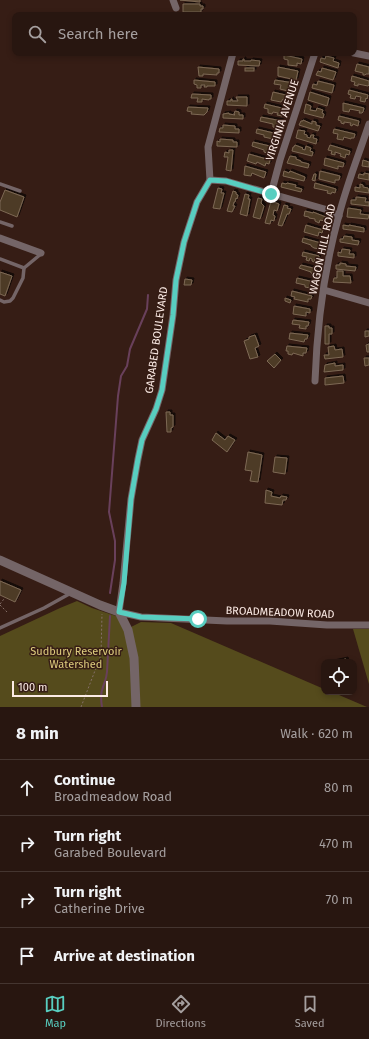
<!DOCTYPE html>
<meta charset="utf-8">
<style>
:root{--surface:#281610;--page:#34231e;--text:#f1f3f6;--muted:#a59f9f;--line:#443530;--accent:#58cec0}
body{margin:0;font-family:"Fira Sans",sans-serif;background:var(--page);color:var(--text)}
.controls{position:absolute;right:12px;bottom:12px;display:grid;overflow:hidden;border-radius:8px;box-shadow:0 2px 6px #0003}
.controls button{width:36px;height:36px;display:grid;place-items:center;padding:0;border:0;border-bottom:1px solid var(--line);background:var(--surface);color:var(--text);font:20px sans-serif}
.scale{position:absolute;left:12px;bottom:10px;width:96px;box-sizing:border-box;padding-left:4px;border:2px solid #fcebe5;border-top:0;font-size:11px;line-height:14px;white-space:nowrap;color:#fcebe5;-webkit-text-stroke:3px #361d15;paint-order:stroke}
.stop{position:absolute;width:12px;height:12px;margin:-9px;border:3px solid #58cec0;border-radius:50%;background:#fff}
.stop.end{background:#58cec0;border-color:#fff;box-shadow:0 1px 4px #0008}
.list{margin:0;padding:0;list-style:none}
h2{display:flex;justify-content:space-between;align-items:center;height:52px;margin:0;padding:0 16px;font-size:17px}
h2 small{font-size:13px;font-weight:400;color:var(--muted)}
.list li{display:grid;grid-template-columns:26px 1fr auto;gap:12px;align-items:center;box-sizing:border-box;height:56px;padding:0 16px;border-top:1px solid var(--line)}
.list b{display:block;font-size:15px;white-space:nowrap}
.list p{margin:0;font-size:13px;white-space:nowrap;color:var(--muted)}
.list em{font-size:13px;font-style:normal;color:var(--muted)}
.icon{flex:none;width:22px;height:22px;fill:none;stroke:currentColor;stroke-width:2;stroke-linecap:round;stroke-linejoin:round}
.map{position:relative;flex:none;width:369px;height:707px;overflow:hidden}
.search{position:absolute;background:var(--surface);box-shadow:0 2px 6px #0003;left:12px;right:12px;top:12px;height:44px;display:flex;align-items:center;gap:10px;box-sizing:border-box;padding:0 14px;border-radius:8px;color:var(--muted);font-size:15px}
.sheet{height:276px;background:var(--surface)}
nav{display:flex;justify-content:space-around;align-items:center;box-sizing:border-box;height:56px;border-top:1px solid var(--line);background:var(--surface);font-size:11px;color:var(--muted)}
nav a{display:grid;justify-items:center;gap:2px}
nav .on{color:var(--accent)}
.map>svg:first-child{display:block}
.green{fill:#554b1c}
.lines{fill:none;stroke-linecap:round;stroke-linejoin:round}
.stream{stroke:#69405b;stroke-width:2}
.building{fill:#4d3a26;stroke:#7d6954;filter:url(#shadow)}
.path{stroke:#856f68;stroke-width:1;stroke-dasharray:2 2;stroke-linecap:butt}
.service{stroke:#746567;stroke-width:3.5}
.minor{stroke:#746567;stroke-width:7}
.tertiary{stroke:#746567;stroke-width:9}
.route{stroke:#58cec0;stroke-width:5}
.labels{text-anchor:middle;stroke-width:3;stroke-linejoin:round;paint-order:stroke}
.street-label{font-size:11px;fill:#fcebe5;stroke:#361d15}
.park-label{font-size:11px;fill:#dccb7d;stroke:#361d15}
</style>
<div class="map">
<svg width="369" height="707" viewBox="0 0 369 707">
<defs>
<filter id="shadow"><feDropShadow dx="2" dy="-2" stdDeviation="0" flood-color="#0009"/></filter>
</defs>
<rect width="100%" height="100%" fill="#361d15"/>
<g class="green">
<path d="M77,601L92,608L116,616L131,627L141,622L171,623L324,689V692H332L367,707H0V636L60,608Z"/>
<path d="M353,629H369V684Z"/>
</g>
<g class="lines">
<g class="stream">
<path d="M110,593L115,560V541L109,512L118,396L121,376L127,366L130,349L147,309L148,295"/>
<path d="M102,707C101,701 100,694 103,687C105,680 106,681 107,672L110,616"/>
</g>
</g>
<g class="building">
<path d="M180,0H200V2Z"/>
<path d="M183,4H200V6H203V9H201V12H183Z"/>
<path d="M284,55L302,59L301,64L297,63V66L288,65V60L284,59Z"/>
<path d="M326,56L334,58L333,61L339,63L338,68L320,62L321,58L325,59Z"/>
<path d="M243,59H244V61H251V60L260,61L259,66L238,65V61H243Z"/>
<path d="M357,64L369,67V74H366L365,75H363V73L355,71Z"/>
<path d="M198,67L219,69V73H217V75L203,74V76H199Z"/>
<path d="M278,67L298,71L296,80L278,76Z"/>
<rect x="245" y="68" width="9" height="3"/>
<path d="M322,68L336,72L333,80L316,75L318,71L321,72Z"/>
<path d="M352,76L369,81V85L368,86L358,84V86L354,85L355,82L351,81Z"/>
<path d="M194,80L215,82V86H207V87H204L205,85H201V88H197V85L194,84Z"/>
<path d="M275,80L294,83L293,88L289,87L288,91L280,89L281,85L274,84Z"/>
<path d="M318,81L334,85L332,93L312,88L313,84L317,85Z"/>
<path d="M349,90L368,95L367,99L366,98L365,102L360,101L361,97L356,96L355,99L350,98L351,95L348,94Z"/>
<path d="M273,92L290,96L289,100L283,99L281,102L271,100Z"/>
<path d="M310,92L329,98L327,106L308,100Z"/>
<path d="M192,94L211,95V99H209V100L202,99V102H197L198,98H191Z"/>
<path d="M236,97H247V106L227,105V101H231V99H232V101H238Z"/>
<path d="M343,103L364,108L363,112L362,113H359L360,111L350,109L349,112L343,111Z"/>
<path d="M265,104L286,109L285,113H283L282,116L277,115L278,113L273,112L272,114L268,113V109L264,108Z"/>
<path d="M306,104L311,106L310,110L316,111L317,108L323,110L322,113L324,114L323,118L304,113Z"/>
<path d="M188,107L208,108L207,112L204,115L191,114L192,112L187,111Z"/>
<path d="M235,111L239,112V115H243V119L223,118V114L229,113V114L235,115L234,114Z"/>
<path d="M339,116L359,121L358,126L353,124L352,126L350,125L351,123L344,122V124L341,123V121L338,120Z"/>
<path d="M261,117L282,121L281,125H278L277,128L273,127V124L260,121Z"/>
<path d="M303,120L312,124V121L316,122V125L320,126L318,131L299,125L301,121H303Z"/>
<path d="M223,125L235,126V129H239V133L219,132L220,128H223Z"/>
<path d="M257,129L278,134L277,138L273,137V139L264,137V135L256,133Z"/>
<path d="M334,129L355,134L354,138H351V139L344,137L343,140L337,139L338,134L333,133Z"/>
<path d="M298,130L305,131L304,134L307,135V137L310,138L311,135H314L313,138L317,139L316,144L296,138Z"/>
<path d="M220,139L233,140V142H237V147L217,146V141L220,142Z"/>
<path d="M253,142L274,147L273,151L271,150L270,154L264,152V150L252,146Z"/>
<path d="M295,145L303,148L302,149L305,150L306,146L311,148L310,151L313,152L312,156L292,151L293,147H294Z"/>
<path d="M330,145L350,151L349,155L346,154L345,158L340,156L341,154L335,152V155L331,154L332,151L328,150Z"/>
<path d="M229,150H233L231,171L226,170L228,157H224L225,152L229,153Z"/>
<path d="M249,154L270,160L269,164L266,163L265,166L257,162L256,164L247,161Z"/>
<path d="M290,156L296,157V159L301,161V162L309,164L308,168L287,163Z"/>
<path d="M325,158L344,163L343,167L338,166V169L324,165Z"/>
<path d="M363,160L369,162V167L362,166Z"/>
<path d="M245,166L266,172L264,178L252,173L251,176L244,175Z"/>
<path d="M284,171L289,173L290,171L305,177L304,181L283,176Z"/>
<path d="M320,171L340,176L339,180H335V183L319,179Z"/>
<path d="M364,173L369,174V180L358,178L359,174L364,175Z"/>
<path d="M314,174H316L315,181L312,180Z"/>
<path d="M282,183L286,184L287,183L296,185L295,187L302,189L301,192L281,187Z"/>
<path d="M315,183L336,189L335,193L332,192L331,194L327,193L328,191L314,188Z"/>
<path d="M360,184L363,185V187L368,188L369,193L355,191V187L360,188Z"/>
<path d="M218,188L222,189L221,193H224L220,209L213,208Z"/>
<path d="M5,190L24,197L17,217L0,210V202Z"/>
<path d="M233,191L236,192V194L238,195L237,199L236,198L235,202H234L233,206H235L232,212L227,211Z"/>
<path d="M245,194L249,195L248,199H250L247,216L240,214Z"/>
<path d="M356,197L366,198L365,202H369V206L351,204V200H356Z"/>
<path d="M258,198L262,199L261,203L264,206L260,219L253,217Z"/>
<path d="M271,201L279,204L277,211L274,210L273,215L275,216L274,221L271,220L270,224L265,223Z"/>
<path d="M284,205L288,206L287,208L291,209L289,214H287L282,226L278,225Z"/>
<path d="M348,208L361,210L360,214L369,215L368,219L347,217Z"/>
<path d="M305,211L313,213V212L326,217L325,221L320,220L319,223L315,221V219L309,218V217L304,216Z"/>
<path d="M306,225L323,230L322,233L319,232L318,236L304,232Z"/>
<path d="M343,225L349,226V225L364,228V232L343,229Z"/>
<path d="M344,236L352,237V240L359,241L358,245L340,242V239H343Z"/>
<path d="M303,238L321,243L320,249L314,248L311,246V245L302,242Z"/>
<path d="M342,249L350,250L349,254H354V258L338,256V252L341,253Z"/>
<path d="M303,252L319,256L318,260L315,259L314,262L312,261V259L310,258L309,261L306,260L307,257L302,256Z"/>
<path d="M340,263L346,264V266L356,267L355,271L336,269V265H340Z"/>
<path d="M301,265L317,269L316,273L313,272L312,274L311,273V272L299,268Z"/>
<path d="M337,271H343V276H350L351,283L333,282L334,278H337Z"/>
<path d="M0,272L12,276L5,296L0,294Z"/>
<path d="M297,278L314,282L313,286H311L310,288L305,287V285L296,283Z"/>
<path d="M185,279L192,280L191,285H184Z"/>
<path d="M292,291L312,296L311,299H308V302L294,299L295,297L291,296Z"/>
<path d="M285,298L291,300L290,303L285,301Z"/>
<path d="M294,306L310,309V313L306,312V316L293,314Z"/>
<path d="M293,320L309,322L308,326H306V329L299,328L300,325L292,324Z"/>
<path d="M325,326H329V328H332V334H329V344H325Z"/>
<path d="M365,331H369V336L365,337Z"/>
<path d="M290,333L308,335L307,339H305L304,342L289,339Z"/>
<path d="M255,335L259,346L255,348L258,357L250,359L244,341L249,339V337Z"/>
<path d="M369,344V352H367L366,345Z"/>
<path d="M287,346L307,348L306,353H303V356L293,353L292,355L288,354V351H286Z"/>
<path d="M334,346L335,350L342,349L343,357L325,359L324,355H329L328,347Z"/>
<path d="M275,354L281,360L274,368L267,361Z"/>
<path d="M364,358H369V365L365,366Z"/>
<path d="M335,363V366L343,365V370L324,372L325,365Z"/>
<path d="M343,376L344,383L325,385V378Z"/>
<path d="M166,412H170V415H173V427L171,428V432H167Z"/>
<path d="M216,433L225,440L228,436L235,440L227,452L212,440Z"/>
<path d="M248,452L262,455L258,482L250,481L252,471L245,470Z"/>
<path d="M275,457L287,458L285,474L273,472Z"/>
<path d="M266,490L272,492L271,496L280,498L281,496L287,497L286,500H283L282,505L265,503Z"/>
<path d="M0,581L21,590L15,602L0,595Z"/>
<path d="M346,659L347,662H332Z"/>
</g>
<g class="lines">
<g class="path">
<path d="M0,604L4,599"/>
<path d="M0,605L7,612"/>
<path d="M81,707L101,655L102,614"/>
</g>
<g class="service">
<path d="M0,184L20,191"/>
<path d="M0,222L12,226"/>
<path d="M0,259L24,268"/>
<path d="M0,300L4,302L10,301L13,298L23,278L24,268L41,254"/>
<path d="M0,628L44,608L71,593"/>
</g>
<g class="minor">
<path d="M173,0L176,8"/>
<path d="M233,53L208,147L210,180L197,202L184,242L176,280L173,315L162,390L156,409L142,440L138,459L131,499L123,583L119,612L141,617L227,621H270L327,625H369"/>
<path d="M354,53L369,56"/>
<path d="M210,180L226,181L328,210L339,216"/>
<path d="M271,194L280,160L315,53"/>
<path d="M0,238L41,253"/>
<path d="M324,290L369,303"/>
<path d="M315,381C317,325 324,269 339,215C347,184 359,154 369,124"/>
</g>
<path class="tertiary" d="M0,560L100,605L119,612L128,630L134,658L136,707"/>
</g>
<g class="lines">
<path class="route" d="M198,619L141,617L119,612L124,583L131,499L138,459L142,440L156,409L162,390L173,315L176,280L184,242L197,202L210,180L226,181L271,194"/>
</g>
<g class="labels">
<g class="street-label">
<text transform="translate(282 120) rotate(-72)" y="4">VIRGINIA AVENUE</text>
<text transform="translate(322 249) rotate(-78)" y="4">WAGON HILL ROAD</text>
<text transform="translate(156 340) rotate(-82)" y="4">GARABED BOULEVARD</text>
<text transform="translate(280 612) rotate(2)" y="4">BROADMEADOW ROAD</text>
</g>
<g class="park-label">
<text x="76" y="655">Sudbury Reservoir<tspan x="76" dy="13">Watershed</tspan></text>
</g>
</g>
</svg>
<div class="controls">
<button><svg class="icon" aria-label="locate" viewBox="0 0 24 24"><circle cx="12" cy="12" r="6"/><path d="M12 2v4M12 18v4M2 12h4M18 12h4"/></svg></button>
</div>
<div class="scale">100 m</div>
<div class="stop" style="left:198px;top:619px"></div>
<div class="stop end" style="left:271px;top:194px"></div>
<div class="search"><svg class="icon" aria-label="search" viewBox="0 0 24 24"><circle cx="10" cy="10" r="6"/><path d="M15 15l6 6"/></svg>Search here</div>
</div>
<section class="sheet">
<h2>8 min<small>Walk · 620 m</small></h2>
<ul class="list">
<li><svg class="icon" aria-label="ahead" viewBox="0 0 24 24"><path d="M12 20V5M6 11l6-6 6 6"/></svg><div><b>Continue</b><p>Broadmeadow Road</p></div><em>80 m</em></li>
<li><svg class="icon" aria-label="right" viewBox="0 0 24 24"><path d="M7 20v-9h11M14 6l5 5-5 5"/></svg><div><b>Turn right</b><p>Garabed Boulevard</p></div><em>470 m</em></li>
<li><svg class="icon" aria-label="right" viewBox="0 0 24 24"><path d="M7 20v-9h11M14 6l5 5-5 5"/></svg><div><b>Turn right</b><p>Catherine Drive</p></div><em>70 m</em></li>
<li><svg class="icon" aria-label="arrive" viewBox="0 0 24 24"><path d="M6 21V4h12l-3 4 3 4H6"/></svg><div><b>Arrive at destination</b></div></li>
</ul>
</section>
<nav>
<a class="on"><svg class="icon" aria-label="map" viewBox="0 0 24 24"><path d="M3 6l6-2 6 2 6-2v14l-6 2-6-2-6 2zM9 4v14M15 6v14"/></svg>Map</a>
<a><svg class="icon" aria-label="directions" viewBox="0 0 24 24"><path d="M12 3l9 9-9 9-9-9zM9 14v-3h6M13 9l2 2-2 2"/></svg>Directions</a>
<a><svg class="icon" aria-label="saved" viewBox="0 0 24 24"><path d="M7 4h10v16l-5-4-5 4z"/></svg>Saved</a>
</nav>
